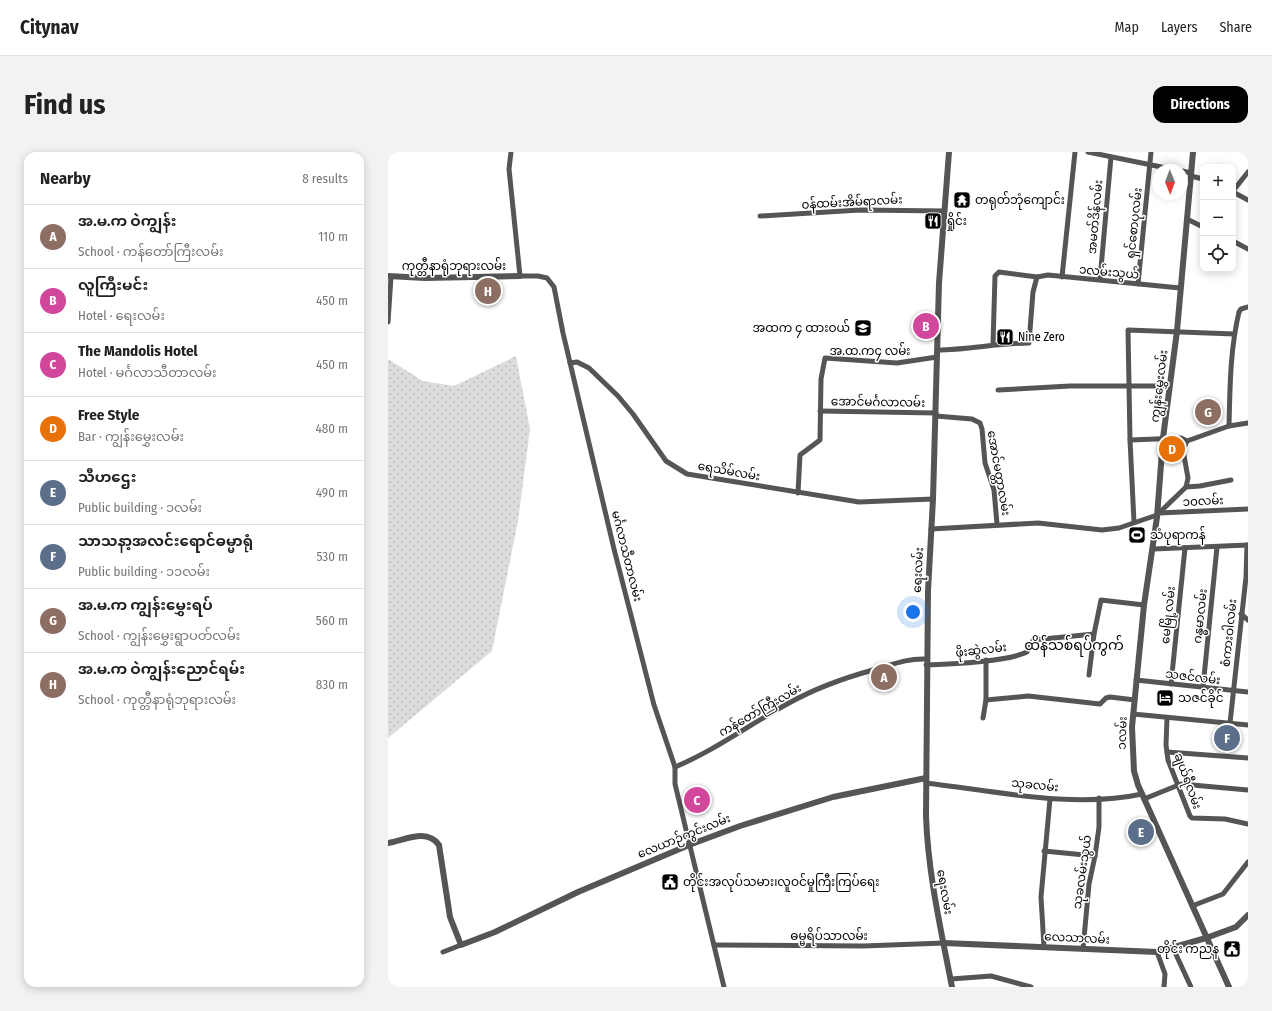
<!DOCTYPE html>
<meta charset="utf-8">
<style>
:root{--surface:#fff;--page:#f2f2f2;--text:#222;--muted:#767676;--line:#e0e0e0;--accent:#000}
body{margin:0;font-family:"Fira Sans Condensed","Noto Sans Myanmar",sans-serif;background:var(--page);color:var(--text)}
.controls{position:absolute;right:12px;top:12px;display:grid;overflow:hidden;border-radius:8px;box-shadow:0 2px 10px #0003}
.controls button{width:36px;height:36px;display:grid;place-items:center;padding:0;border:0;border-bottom:1px solid var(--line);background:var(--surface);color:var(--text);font:20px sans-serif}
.compass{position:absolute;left:764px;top:12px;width:36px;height:36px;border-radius:50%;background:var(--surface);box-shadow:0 2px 10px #0003;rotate:179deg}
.you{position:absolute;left:525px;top:460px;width:14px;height:14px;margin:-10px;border:3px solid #fff;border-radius:50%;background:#1a73e8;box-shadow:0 0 0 6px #1a73e833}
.badge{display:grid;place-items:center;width:26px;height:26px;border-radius:50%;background:var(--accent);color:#fff;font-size:13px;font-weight:700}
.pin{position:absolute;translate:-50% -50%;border:2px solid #fff;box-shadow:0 1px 4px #0006}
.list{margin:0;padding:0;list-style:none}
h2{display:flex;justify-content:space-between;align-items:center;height:52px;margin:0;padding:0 16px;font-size:17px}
h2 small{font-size:13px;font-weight:400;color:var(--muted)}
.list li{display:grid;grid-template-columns:26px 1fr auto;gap:12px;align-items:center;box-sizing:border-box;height:64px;padding:0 16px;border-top:1px solid var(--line)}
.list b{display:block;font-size:15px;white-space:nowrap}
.list p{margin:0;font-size:13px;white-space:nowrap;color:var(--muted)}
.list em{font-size:13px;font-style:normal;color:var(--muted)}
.icon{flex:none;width:22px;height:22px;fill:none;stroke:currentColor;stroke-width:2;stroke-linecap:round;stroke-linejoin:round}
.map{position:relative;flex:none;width:860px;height:835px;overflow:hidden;border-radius:12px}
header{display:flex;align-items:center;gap:24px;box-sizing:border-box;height:56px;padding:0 20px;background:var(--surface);border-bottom:1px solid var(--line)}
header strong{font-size:19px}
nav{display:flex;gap:22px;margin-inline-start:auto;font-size:14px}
.intro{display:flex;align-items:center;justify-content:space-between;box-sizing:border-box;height:96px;padding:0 24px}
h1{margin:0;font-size:28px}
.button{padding:10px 18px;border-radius:12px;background:var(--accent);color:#fff;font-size:14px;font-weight:700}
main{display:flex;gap:24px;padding:0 24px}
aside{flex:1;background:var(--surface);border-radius:12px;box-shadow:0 2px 10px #0003}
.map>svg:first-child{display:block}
.grass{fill:url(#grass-dots)}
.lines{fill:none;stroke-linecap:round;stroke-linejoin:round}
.minor{stroke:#555;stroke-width:5}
.tertiary{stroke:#555;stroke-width:6}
.labels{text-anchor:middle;stroke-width:3;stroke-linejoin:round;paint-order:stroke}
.poi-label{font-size:12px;fill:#000;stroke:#fff;text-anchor:start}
.street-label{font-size:12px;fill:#000;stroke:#fff}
.quarter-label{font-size:14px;fill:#000;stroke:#fff}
</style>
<header>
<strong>Citynav</strong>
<nav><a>Map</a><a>Layers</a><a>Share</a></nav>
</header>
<div class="intro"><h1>Find us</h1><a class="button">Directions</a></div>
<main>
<aside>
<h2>Nearby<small>8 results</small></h2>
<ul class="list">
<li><span class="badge" style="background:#8d6e63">A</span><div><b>အ.မ.က ဝဲကျွန်း</b><p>School · ကန်တော်ကြီးလမ်း</p></div><em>110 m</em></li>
<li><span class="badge" style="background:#d1479c">B</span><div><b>လူကြီးမင်း</b><p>Hotel · ရေးလမ်း</p></div><em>450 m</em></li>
<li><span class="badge" style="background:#d1479c">C</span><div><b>The Mandolis Hotel</b><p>Hotel · မင်္ဂလာသီတာလမ်း</p></div><em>450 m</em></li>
<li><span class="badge" style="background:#e8710a">D</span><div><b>Free Style</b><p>Bar · ကျွန်းမွှေးလမ်း</p></div><em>480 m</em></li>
<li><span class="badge" style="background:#5c6f8a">E</span><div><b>သီဟဌေး</b><p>Public building · ၁လမ်း</p></div><em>490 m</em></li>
<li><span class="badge" style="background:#5c6f8a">F</span><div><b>သာသနာ့အလင်းရောင်ဓမ္မာရုံ</b><p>Public building · ၁၁လမ်း</p></div><em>530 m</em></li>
<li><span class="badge" style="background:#8d6e63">G</span><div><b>အ.မ.က ကျွန်းမွှေးရပ်</b><p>School · ကျွန်းမွှေးရွာပတ်လမ်း</p></div><em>560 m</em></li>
<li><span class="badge" style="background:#8d6e63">H</span><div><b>အ.မ.က ဝဲကျွန်းညောင်ရမ်း</b><p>School · ကုတ္တီနာရုံဘုရားလမ်း</p></div><em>830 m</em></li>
</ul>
</aside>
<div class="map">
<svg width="860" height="835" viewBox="0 0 860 835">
<defs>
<pattern id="grass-dots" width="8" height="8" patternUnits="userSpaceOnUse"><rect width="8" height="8" fill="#dcdcdc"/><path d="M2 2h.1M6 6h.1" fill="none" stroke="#bbb" stroke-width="1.8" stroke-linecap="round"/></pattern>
</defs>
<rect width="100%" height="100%" fill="#fff"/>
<path class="grass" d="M128,204L142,277L130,369L104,499L0,586V207L35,229L66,234Z"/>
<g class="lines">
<g class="minor">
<path d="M123,0L121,17L132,124H150L159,126L166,135L175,181L226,397L266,553L287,615V632L336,835"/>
<path d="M700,0L788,18"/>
<path d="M794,19L803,21"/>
<path d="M803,24L815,27"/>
<path d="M845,39L860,20"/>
<path d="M845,40L860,48"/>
<path d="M372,64L472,58L557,59"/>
<path d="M799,67L815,75"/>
<path d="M845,89L860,97"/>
<path d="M674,125L687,0"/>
<path d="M712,127L723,5"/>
<path d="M750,132L763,0"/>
<path d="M0,170L3,125"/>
<path d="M605,192L607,124L611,120L649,125L660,123L792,136"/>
<path d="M549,198C580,198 610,191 641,191L645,140L649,125"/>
<path d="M182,211L189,210L201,216L230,244L245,262L278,309L299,322L471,350L545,347"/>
<path d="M610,238L682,234H782"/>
<path d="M432,259L548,261"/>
<path d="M548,264L584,267L592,271L594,277L597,311L606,338L609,372"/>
<path d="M841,274C842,235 842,198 851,160L853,157L860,155"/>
<path d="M742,288L793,286L799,289"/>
<path d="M798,335L812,334L843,328"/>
<path d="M410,341L412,303L432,288L433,227L437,206L509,211L549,205"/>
<path d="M771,361L860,357"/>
<path d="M746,370L742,288L740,178L846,182"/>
<path d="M543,377L650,371L714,378L731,376L769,363L798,335L800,326L795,298L799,289L841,274L860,271"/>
<path d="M765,397L860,393"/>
<path d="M853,462L860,468"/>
<path d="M538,513C563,512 618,510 639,500L645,488L706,482L713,448L756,453"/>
<path d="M701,523L706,482"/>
<path d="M748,528L860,540"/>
<path d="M783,532L797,396"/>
<path d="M815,535L829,395"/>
<path d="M598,548L640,544L712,552L718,546L722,545L747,548"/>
<path d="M745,562L860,573"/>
<path d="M595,566L598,548V508"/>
<path d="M779,566L778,593L780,608L802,664L804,666L837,667L860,672"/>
<path d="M842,571L858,425L859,393"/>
<path d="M779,600L860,606"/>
<path d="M287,615C328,598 362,572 401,551C428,536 456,526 485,518C503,513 520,506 538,507"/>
<path d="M538,631C607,639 686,657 754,642"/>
<path d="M756,647L793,632L860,638"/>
<path d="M656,699L707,704"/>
<path d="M804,754L835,742L860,710"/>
<path d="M326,793L475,794L556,791"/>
<path d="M656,795L653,745L662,647"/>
<path d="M785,796L803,835"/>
<path d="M695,797L701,732L707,704L711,675V646"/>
<path d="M55,800L73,793"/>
<path d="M769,800L777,822L776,835"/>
<path d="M563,827L603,824L643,835"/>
</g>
<g class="tertiary">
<path d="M561,0L551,131L545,347L540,439L538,664C540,722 553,778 564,835"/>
<path d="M805,0L789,179L775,286L769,365L756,453L744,575L746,619L750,633L841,835"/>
<path d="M0,124L37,126L132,124"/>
<path d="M0,691C17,688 39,676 51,693L62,765L73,793L107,780L190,740L301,693L352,674L445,645L538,626"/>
<path d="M556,791L769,800L818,786L848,775L860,763"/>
</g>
</g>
<defs>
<g id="temple-square" transform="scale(0.9)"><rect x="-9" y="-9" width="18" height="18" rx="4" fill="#000" stroke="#fff"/><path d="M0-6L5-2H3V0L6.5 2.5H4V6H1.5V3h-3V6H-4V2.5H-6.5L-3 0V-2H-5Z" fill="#fff"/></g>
<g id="restaurant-square" transform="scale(0.9)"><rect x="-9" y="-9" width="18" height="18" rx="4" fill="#000" stroke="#fff"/><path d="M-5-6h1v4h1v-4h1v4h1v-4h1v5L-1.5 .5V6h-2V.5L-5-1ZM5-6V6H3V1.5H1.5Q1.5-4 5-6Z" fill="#fff"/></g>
<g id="school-square" transform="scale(0.9)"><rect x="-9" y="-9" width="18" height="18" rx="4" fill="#000" stroke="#fff"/><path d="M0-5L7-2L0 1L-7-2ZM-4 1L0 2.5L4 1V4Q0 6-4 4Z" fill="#fff"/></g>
<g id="stadium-square" transform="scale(0.9)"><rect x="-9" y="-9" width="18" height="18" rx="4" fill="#000" stroke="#fff"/><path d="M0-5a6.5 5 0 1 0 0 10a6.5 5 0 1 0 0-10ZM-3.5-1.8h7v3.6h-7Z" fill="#fff"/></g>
<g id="hotel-square" transform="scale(0.9)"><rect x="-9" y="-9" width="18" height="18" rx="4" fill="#000" stroke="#fff"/><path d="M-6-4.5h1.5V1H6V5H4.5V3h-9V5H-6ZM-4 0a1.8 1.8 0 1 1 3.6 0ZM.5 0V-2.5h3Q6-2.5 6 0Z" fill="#fff"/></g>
<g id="civic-square" transform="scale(0.9)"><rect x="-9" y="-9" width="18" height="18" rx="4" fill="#000" stroke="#fff"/><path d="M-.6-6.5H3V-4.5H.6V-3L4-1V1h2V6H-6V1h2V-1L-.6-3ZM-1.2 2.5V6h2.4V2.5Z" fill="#fff"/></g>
</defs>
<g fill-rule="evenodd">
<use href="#temple-square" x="574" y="48"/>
<use href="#restaurant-square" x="545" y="69"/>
<use href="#school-square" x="475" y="176"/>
<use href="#restaurant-square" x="617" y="185"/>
<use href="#stadium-square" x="749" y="383"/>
<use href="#hotel-square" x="777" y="546"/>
<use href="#civic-square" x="282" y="730"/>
<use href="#civic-square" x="844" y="797"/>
</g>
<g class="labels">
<g class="poi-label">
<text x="587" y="52">တရုတ်ဘုံကျောင်း</text>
<text x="558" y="73">ရှိုင်း</text>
<text x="462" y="180" text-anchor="end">အထက ၄ ထားဝယ်</text>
<text x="630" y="189">Nine Zero</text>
<text x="762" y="387">သံပုရာကန်</text>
<text x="790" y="550">သဇင်ခိုင်</text>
<text x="295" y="734">တိုင်းအလုပ်သမား၊လူဝင်မှုကြီးကြပ်ရေး</text>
<text x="831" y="801" text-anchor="end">တိုင်း ကညန</text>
</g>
<g class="street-label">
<text transform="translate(464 50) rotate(-3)" y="4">၀န်ထမ်းအိမ်ရာလမ်း</text>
<text transform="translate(707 65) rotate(-85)" y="4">အမတ်ဒိန်လမ်း</text>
<text transform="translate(746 71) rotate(-84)" y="4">ရှင်စောပုလမ်း</text>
<text x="66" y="118">ကုတ္တီနာရုံဘုရားလမ်း</text>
<text transform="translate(721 120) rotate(5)" y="4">၁လမ်းသွယ်</text>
<text x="482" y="203">အ.ထ.က၄ လမ်း</text>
<text transform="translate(771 234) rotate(-83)" y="4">ကျွန်းမွှေးလမ်း</text>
<text transform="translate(490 250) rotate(1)" y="4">အောင်မင်္ဂလာလမ်း</text>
<text transform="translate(341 319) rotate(10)" y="4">ရေသိမ်လမ်း</text>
<text transform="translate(611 321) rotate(80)" y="4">အောင်မတ္တာလမ်း</text>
<text transform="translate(815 349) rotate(-3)" y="4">၁၀လမ်း</text>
<text transform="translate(239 404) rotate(76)" y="4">မင်္ဂလာသီတာလမ်း</text>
<text transform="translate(530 418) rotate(-87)" y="4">ရေးလမ်း</text>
<text transform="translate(780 463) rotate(-84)" y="4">မေမြို့လမ်း</text>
<text transform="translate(812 464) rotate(-84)" y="4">ဂန္ဓမာလမ်း</text>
<text transform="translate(841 481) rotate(-84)" y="4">စံကားဝါလမ်း</text>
<text transform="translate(593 498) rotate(-7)" y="4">ဖိုးဆွဲလမ်း</text>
<text transform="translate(805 525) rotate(7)" y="4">သဇင်လမ်း</text>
<text transform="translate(372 558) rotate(-30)" y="4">ကန်တော်ကြီးလမ်း</text>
<text transform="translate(734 581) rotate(-88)" y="4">၁လမ်း</text>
<text transform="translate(800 629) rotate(70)" y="4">ချယ်ရီလမ်း</text>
<text transform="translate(647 633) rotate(6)" y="4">သုခလမ်း</text>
<text transform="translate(296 684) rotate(-22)" y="4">လေယာဉ်ကွင်းလမ်း</text>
<text transform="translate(694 720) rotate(-82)" y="4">သုခလမ်းသွယ်</text>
<text transform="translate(557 740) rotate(80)" y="4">ရေးလမ်း</text>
<text x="441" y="788">ဓမ္မရိပ်သာလမ်း</text>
<text transform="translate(689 786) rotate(3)" y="4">လေသာလမ်း</text>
</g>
<g class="quarter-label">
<text x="686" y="498">ထိန်သစ်ရပ်ကွက်</text>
</g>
</g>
</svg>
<div class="controls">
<button>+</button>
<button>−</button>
<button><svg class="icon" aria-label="locate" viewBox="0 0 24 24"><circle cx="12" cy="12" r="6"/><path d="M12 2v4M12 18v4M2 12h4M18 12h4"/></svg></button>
</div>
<svg class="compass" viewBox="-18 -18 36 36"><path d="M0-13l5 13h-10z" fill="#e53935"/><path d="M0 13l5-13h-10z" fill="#767676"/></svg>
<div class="you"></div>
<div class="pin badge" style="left:496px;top:525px;background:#8d6e63">A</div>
<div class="pin badge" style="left:538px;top:174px;background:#d1479c">B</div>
<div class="pin badge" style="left:309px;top:648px;background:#d1479c">C</div>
<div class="pin badge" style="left:784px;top:297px;background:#e8710a">D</div>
<div class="pin badge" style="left:753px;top:680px;background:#5c6f8a">E</div>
<div class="pin badge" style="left:839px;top:586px;background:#5c6f8a">F</div>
<div class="pin badge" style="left:820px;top:260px;background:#8d6e63">G</div>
<div class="pin badge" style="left:100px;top:139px;background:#8d6e63">H</div>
</div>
</main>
